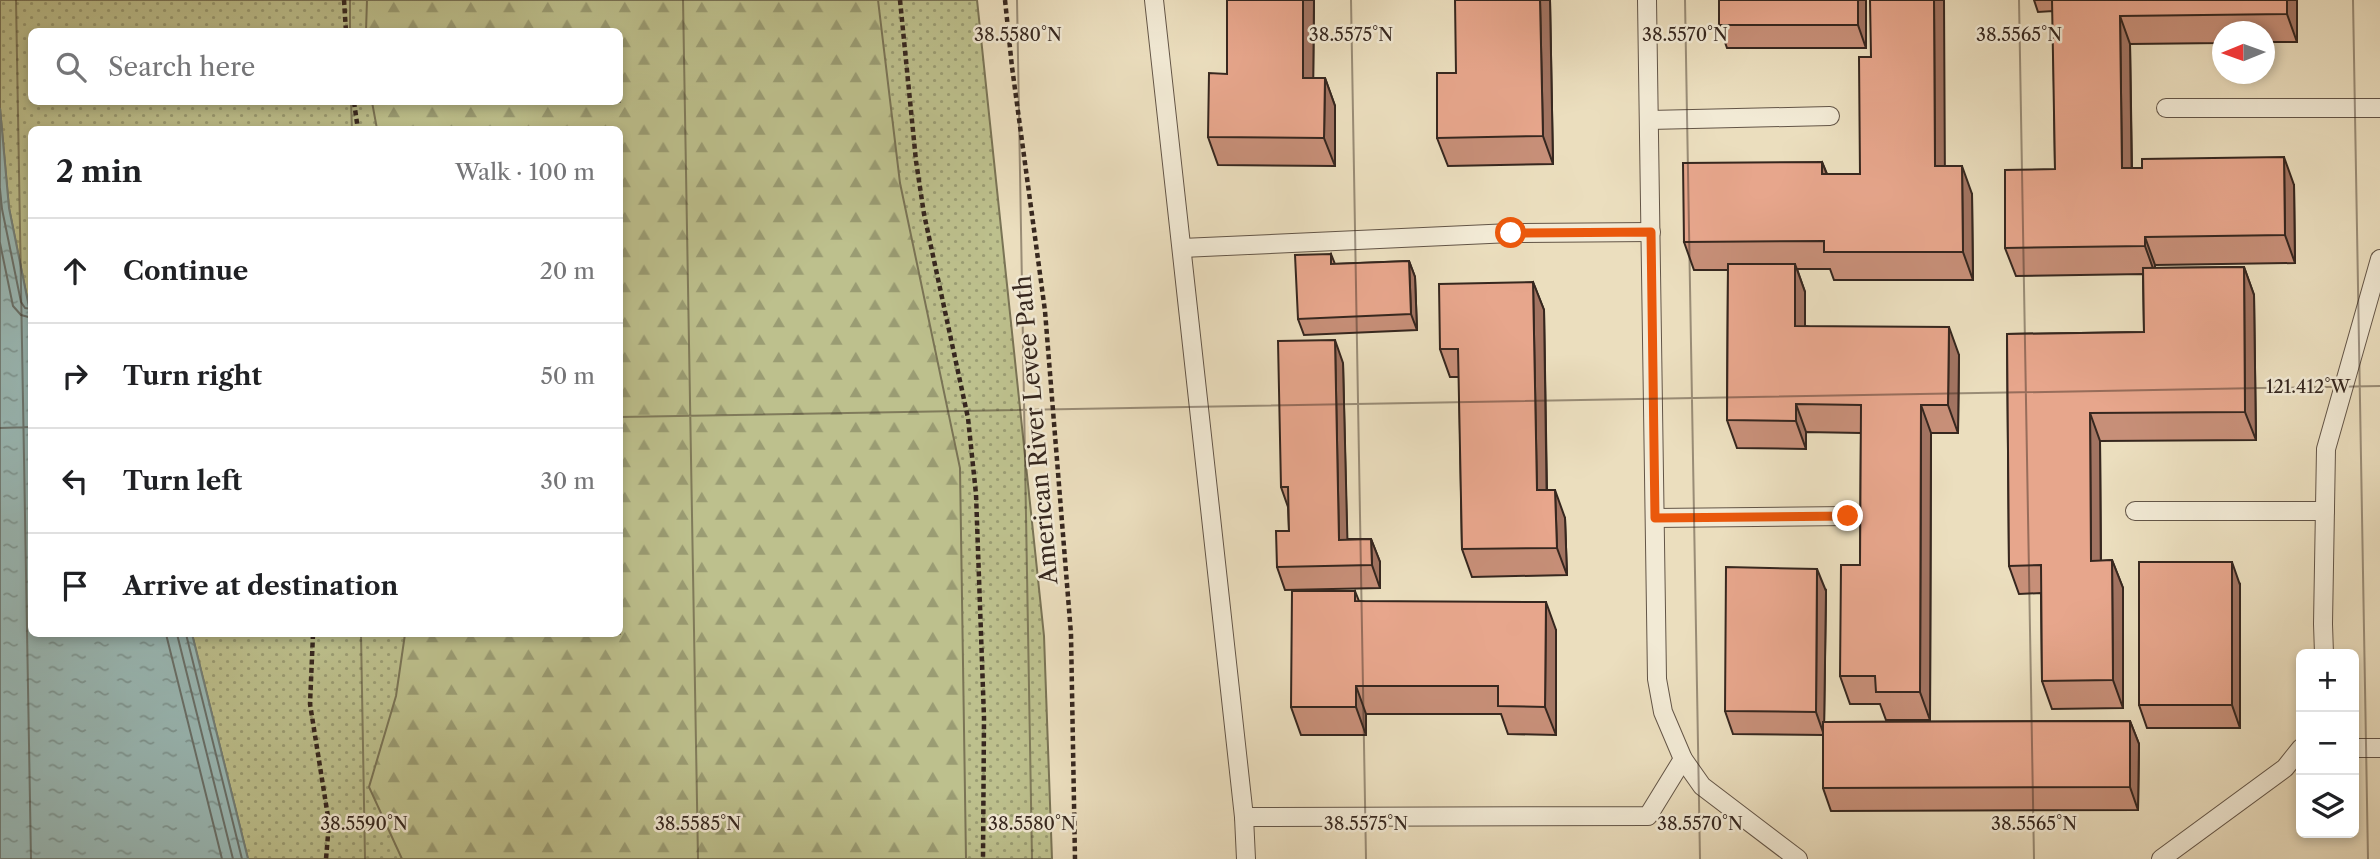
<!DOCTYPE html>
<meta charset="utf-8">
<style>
:root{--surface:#fff;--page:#f6f6f6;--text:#202124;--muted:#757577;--line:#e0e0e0}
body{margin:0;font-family:"Libre Caslon Text",serif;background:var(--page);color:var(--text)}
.controls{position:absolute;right:21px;bottom:21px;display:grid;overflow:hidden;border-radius:10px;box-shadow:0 4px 10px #0003}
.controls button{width:63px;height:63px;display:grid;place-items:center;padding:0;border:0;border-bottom:2px solid var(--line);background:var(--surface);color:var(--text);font:35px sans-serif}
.compass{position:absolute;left:2212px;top:21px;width:63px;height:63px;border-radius:50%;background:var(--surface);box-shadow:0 4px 10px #0003;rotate:269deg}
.stop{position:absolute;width:21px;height:21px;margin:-16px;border:5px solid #ea580c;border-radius:50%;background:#fff}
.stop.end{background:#ea580c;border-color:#fff;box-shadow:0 2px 7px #0008}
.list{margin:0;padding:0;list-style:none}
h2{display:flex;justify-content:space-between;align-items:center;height:91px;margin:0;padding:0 28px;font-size:30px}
h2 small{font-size:23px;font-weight:400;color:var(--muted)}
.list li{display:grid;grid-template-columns:46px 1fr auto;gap:21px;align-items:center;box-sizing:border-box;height:105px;padding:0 28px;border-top:2px solid var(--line)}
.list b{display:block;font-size:26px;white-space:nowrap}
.list em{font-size:23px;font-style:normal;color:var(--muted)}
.icon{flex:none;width:38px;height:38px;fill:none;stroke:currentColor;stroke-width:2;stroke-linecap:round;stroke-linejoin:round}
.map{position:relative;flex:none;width:2380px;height:859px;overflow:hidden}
.search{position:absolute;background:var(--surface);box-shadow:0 4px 10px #0003;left:28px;top:28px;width:595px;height:77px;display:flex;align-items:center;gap:18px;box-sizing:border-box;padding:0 24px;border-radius:10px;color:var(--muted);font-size:26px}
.panel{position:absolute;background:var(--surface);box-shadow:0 4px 10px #0003;left:28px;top:126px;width:595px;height:511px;border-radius:10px}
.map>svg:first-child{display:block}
.grass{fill:url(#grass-dots);stroke:#7a7456;stroke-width:2;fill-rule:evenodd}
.forest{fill:url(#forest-firs);stroke:#7a7456;stroke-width:2}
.water{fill:url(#water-ripples);stroke:#72807b;stroke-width:2}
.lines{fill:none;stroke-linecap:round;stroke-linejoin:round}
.shore{stroke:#68716c;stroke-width:2}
.service-casing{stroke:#635547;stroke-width:20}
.path{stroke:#36271f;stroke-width:4.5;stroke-dasharray:5 3.5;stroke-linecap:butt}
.service{stroke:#f2ead5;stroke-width:18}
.wall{fill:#c78f78;stroke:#36271f;stroke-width:2}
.shaded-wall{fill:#a27462;stroke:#36271f;stroke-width:2}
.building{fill:#e7a68c;stroke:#36271f;stroke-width:2}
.route{stroke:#ea580c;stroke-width:9}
.ticks{fill:none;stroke:#36271f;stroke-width:2;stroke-opacity:0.45}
.labels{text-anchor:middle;stroke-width:5;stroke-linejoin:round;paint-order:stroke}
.street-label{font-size:24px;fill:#36271f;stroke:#f2ead5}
.ticks-label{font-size:18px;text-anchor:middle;fill:#36271f;stroke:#f2ead5;stroke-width:5;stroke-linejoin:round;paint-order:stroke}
</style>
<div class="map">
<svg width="2380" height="859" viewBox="0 0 2380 859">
<defs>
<pattern id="grass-dots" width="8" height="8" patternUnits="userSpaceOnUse" patternTransform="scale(1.75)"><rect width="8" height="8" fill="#bdc08d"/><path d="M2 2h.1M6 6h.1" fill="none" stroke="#9a9c73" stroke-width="1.8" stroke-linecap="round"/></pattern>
<pattern id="forest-firs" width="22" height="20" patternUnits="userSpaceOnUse" patternTransform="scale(1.75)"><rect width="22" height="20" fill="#bdc08d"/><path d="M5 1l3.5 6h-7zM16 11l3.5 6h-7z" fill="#9a9c73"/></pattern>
<pattern id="water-ripples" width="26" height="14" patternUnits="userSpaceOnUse" patternTransform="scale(1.75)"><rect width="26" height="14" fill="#9abbb9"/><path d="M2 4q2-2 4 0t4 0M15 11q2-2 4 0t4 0" fill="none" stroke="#7e9896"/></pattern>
</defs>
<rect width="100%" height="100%" fill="#ebdebe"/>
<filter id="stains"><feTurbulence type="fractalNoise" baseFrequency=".00286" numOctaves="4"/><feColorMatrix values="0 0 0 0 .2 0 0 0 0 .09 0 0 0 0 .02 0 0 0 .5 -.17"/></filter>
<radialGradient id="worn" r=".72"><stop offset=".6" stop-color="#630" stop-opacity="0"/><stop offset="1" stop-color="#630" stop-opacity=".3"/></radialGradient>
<path class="grass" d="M0,0H977L1044,636L1052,859H248L192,634H620V130H32L31,317L9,208L0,108ZM32,32H620V102H32Z"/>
<path class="forest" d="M367,0H878L900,183L960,468L966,859H402L369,787L396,696L405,634H620V130L377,129L372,102H620V32L366,31Z"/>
<path class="water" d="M0,108L9,208L31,317L32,634H192L248,859H0Z"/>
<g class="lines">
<g class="shore">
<path d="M0,189L2,209L21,302L25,308L32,309"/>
<path d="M0,243L13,306L21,315L32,318"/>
<path d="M166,634L222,859"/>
<path d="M177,634L233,859"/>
<path d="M186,634L242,859"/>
</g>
<g class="service-casing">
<g id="service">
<path d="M1154,0L1244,817L1246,859"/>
<path d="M1647,0L1657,679L1663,712L1683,759L1702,786L1798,859"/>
<path d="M2166,108H2380"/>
<path d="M1649,120L1830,116"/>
<path d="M1182,248L1511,233L1651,232"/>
<path d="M2135,511H2325"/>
<path d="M1655,518L1848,516"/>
<path d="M2324,654L2323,624L2326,449L2380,259"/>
<path d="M2354,748H2380"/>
<path d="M1244,817L1648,816L1683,759"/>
<path d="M2161,859L2285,768L2301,748"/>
</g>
</g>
<g class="path">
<path d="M344,0L346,32"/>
<path d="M900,0L916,161L924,214L968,418L976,494L984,718L983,859"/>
<path d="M1005,0L1012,67L1045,311L1071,634L1075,859"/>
<path d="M354,102L358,130"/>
<path d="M313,634L310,704L329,823L326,859"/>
</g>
<use href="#service" class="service"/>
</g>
<g class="wall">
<path d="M1227,0H1314L1313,78H1325L1335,106V166L1218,165L1208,137L1227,74Z"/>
<path d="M1550,0L1553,164L1448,166L1437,138L1456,73Z"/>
<path d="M1866,0V48H1727L1719,25Z"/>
<path d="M2034,0H2297V42H2264V32H2222V43L2130,44L2132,168L2294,185L2295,263L2155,265V268L2244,267L2254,295L2256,440L2100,441L2101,561L2112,560L2123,588V708L2052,709L2042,681L2041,593L2019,594L2009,566L2007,334L2144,332L2143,274L2016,276L2005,248L2055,169L2053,11L2038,12Z"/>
<path d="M1822,162L1827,174H1860L1945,166L1972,194L1973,280H1834L1830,269H1797L1805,292V326L1959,355L1958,433H1931L1930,720H1886L1880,704H1850L1840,676L1860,565L1861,433L1806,432V449L1737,448L1727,420L1728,270H1694L1684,242Z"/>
<path d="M1331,254L1335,264L1409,261L1415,277L1417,330L1304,335L1298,319Z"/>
<path d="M1533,282L1544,310L1547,490L1565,518L1567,575L1472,577L1462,549L1459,377H1450L1440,349Z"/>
<path d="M1343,363L1347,539H1371L1380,562V588L1285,590L1277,567L1289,531L1288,507L1281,487Z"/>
<path d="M2240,585V728H2147L2139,705Z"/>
<path d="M1355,591L1359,601L1556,630V735L1508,734L1501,714H1366V735H1301L1291,707Z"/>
<path d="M1826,591L1824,722L2130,721L2139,744L2138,810L1831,811L1823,788V735L1733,734L1725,711Z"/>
</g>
<g class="shaded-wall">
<path d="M1303,0H1314L1313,106L1303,78Z"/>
<path d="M1540,0H1550L1553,164L1543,136Z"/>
<path d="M1858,0H1866V48L1858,25Z"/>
<path d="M1934,0H1944L1945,194L1935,166Z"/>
<path d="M2287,0H2297V42L2287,14Z"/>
<path d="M2120,16L2130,44L2132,196L2122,168Z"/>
<path d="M1325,78L1335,106V166L1324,138Z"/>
<path d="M2284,157L2294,185L2295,263L2285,235Z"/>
<path d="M1822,162L1833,190L1822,174Z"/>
<path d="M1962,166L1972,194L1973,280L1963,252Z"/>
<path d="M2145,237L2155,265V274L2145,246Z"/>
<path d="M1409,261L1415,277L1417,330L1411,314Z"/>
<path d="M1795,264L1805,292V354L1795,326Z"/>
<path d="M2244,267L2254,295L2256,440L2245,412Z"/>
<path d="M1533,282L1544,310L1547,518L1537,490Z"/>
<path d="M1949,327L1959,355L1958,433L1948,405Z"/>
<path d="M1335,340L1343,363L1348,563L1339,540Z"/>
<path d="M1796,404L1806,432V449L1796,421Z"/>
<path d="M1921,405L1931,433L1930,720L1920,692Z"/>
<path d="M2090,413L2100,441L2101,589L2091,561Z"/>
<path d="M1555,490L1565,518L1567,575L1557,548Z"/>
<path d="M1371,539L1380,562V588L1372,565Z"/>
<path d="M2112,560L2123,588V708L2113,680Z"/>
<path d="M2232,562L2240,585V728L2232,705Z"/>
<path d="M1817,569L1826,591L1824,735L1816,712Z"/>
<path d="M1546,602L1556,630V735L1545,707Z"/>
<path d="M1356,686L1366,714V735L1356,707Z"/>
<path d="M2130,721L2139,744L2138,810L2130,787Z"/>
</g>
<g class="building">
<path d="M1227,0H1303V78H1325L1324,138L1208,137L1209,73L1227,74Z"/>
<path d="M1455,0H1540L1543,136L1437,138V73H1456Z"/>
<rect x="1719" y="0" width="139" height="25"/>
<path d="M1870,0H1934L1935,166H1962L1963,252H1824V241L1684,242L1683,163L1822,162V174H1860L1859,57H1871Z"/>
<path d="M2052,0H2287V14L2120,16L2122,168H2142V159L2284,157L2285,235L2145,237V246L2005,248V170L2055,169Z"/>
<path d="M1331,254V264L1409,261L1411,314L1298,319L1295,255Z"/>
<path d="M1728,264H1795V326L1949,327L1948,405H1921L1920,692H1876L1875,676H1840L1841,565H1860L1861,405L1796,404V421L1727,420Z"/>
<path d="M2244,267L2245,412L2090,413L2091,561L2112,560L2113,680L2042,681L2041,565L2009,566L2007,334L2144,332L2143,268Z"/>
<path d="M1533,282L1537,490H1555L1557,548L1462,549L1458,349H1440L1439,284Z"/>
<path d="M1335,340L1339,540L1371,539L1372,565L1277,567L1276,531H1289L1288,487H1281L1278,341Z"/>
<rect x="2139" y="562" width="93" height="143"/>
<path d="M1726,567L1817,569L1816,712L1725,711Z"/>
<path d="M1292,591H1355V601L1546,602L1545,707L1498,706V686H1356V707H1291Z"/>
<path d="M2130,721V787L1823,788V722Z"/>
</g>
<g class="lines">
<path class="route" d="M1511,233L1651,232L1655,518L1848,516"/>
</g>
<path class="ticks" d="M16,0L31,859M350,0V32M683,0L698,859M1017,0L1032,859M1351,0L1366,859M1685,0L1700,859M2019,0L2034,859M2353,0L2368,859M351,102L352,130M620,417L2380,386M0,428L32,427M361,634L365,859"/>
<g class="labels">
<g class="street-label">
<text transform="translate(1036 430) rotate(-95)" y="8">American River Levee Path</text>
</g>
</g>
<g class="ticks-label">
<text x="1018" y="41">38.5580°N</text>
<text x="1351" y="41">38.5575°N</text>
<text x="1685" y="41">38.5570°N</text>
<text x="2019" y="41">38.5565°N</text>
<text x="2308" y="393">121.412°W</text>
<text x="364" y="830">38.5590°N</text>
<text x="698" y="830">38.5585°N</text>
<text x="1032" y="830">38.5580°N</text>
<text x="1366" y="830">38.5575°N</text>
<text x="1700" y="830">38.5570°N</text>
<text x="2034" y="830">38.5565°N</text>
</g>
<rect width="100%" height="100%" filter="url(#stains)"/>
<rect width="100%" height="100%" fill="url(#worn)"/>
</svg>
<div class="controls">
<button>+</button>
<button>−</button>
<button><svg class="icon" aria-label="layers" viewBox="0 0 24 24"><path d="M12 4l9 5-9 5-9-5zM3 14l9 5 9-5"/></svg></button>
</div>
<svg class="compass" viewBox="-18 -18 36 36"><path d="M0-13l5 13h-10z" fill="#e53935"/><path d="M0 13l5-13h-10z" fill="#757577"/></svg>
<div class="stop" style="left:1511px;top:233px"></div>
<div class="stop end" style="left:1848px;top:516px"></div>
<div class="search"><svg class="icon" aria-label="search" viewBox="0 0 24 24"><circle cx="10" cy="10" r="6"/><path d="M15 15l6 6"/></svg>Search here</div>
<section class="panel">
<h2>2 min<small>Walk · 100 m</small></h2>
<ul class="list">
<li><svg class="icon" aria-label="ahead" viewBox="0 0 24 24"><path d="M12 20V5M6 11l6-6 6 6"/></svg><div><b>Continue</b></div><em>20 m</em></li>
<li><svg class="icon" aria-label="right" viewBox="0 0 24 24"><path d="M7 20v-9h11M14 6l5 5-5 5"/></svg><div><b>Turn right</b></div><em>50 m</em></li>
<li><svg class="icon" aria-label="left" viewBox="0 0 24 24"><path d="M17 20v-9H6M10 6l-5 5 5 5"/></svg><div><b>Turn left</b></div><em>30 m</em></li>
<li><svg class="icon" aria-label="arrive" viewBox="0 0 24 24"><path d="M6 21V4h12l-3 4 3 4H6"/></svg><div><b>Arrive at destination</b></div></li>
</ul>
</section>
</div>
